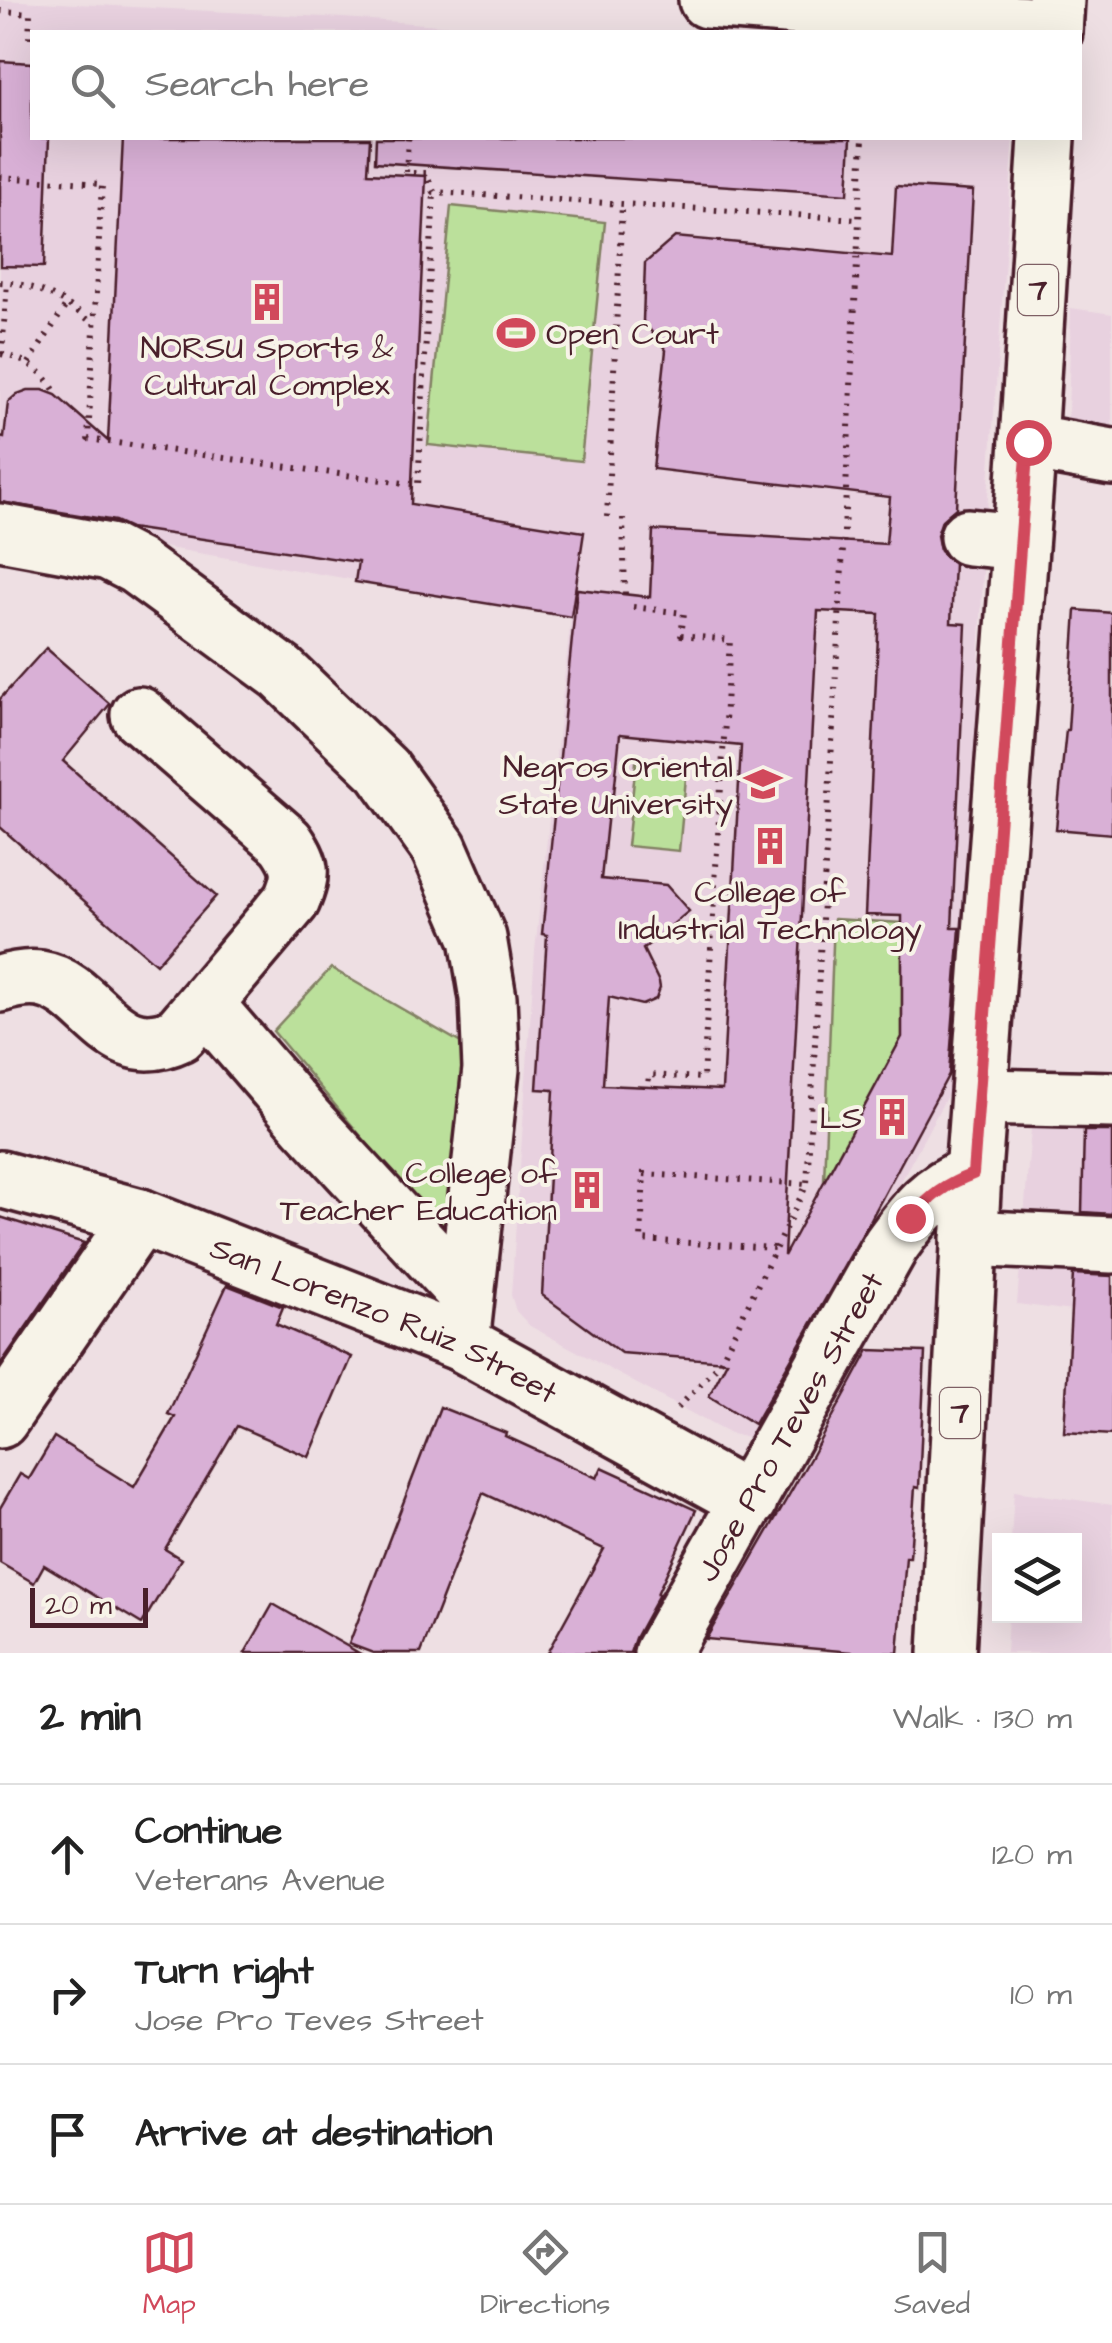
<!DOCTYPE html>
<meta charset="utf-8">
<style>
:root{--surface:#fff;--page:#f6f6f6;--text:#222;--muted:#767676;--line:#e0e0e0;--accent:#d1495b}
body{margin:0;font-family:"Architects Daughter",sans-serif;background:var(--page);color:var(--text)}
.controls{position:absolute;right:30px;bottom:30px;display:grid;overflow:hidden;border-radius:0px;box-shadow:0 10px 40px #0002}
.controls button{width:90px;height:90px;display:grid;place-items:center;padding:0;border:0;border-bottom:2px solid var(--line);background:var(--surface);color:var(--text);font:50px sans-serif}
.scale{position:absolute;left:30px;bottom:25px;width:118px;box-sizing:border-box;padding-left:10px;border:5px solid #4a1f2b;border-top:0;font-size:28px;line-height:35px;white-space:nowrap;color:#4a1f2b;-webkit-text-stroke:8px #f7f3e8;paint-order:stroke}
.stop{position:absolute;width:30px;height:30px;margin:-22px;border:8px solid #d1495b;border-radius:50%;background:#fff}
.stop.end{background:#d1495b;border-color:#fff;box-shadow:0 2px 10px #0008}
.list{margin:0;padding:0;list-style:none}
h2{display:flex;justify-content:space-between;align-items:center;height:130px;margin:0;padding:0 40px;font-size:42px}
h2 small{font-size:32px;font-weight:400;color:var(--muted)}
.list li{display:grid;grid-template-columns:65px 1fr auto;gap:30px;align-items:center;box-sizing:border-box;height:140px;padding:0 40px;border-top:2px solid var(--line)}
.list b{display:block;font-size:38px;white-space:nowrap}
.list p{margin:0;font-size:32px;white-space:nowrap;color:var(--muted)}
.list em{font-size:32px;font-style:normal;color:var(--muted)}
.icon{flex:none;width:55px;height:55px;fill:none;stroke:currentColor;stroke-width:2;stroke-linecap:round;stroke-linejoin:round}
.map{position:relative;flex:none;width:1112px;height:1653px;overflow:hidden}
.search{position:absolute;background:var(--surface);box-shadow:0 10px 40px #0002;left:30px;right:30px;top:30px;height:110px;display:flex;align-items:center;gap:25px;box-sizing:border-box;padding:0 35px;border-radius:0px;color:var(--muted);font-size:38px}
.sheet{height:550px;background:var(--surface)}
nav{display:flex;justify-content:space-around;align-items:center;box-sizing:border-box;height:140px;border-top:2px solid var(--line);background:var(--surface);font-size:28px;color:var(--muted)}
nav a{display:grid;justify-items:center;gap:5px}
nav .on{color:var(--accent)}
.map>svg:first-child{display:block}
.built{fill:#e8d1df}
.green{fill:#bbe09b;stroke:#828063;stroke-width:2.5}
.building{fill:#d9b0d6;stroke:#4a1f2b;stroke-width:2.5;fill-rule:evenodd}
.lines{fill:none;stroke-linecap:round;stroke-linejoin:round}
.minor-casing{stroke:#4a1f2b;stroke-width:62}
.major-casing{stroke:#4a1f2b;stroke-width:62}
.path{stroke:#4a1f2b;stroke-width:6;stroke-dasharray:2.5 8;stroke-linecap:butt}
.minor{stroke:#f7f3e8;stroke-width:55}
.major{stroke:#f7f3e8;stroke-width:55}
.route{stroke:#d1495b;stroke-width:12}
.labels{text-anchor:middle;stroke-width:8;stroke-linejoin:round;paint-order:stroke}
.shield{fill:#f7f3e8;stroke:#7e5f64;stroke-width:2.5}
.shield-label{font-size:30px;font-weight:bold;fill:#4a1f2b}
.poi-label{font-size:32px;fill:#4a1f2b;stroke:#f7f3e8;text-anchor:end}
.street-label{font-size:32px;fill:#4a1f2b;stroke:#f7f3e8}
</style>
<div class="map">
<svg width="1112" height="1653" viewBox="0 0 1112 1653">
<rect width="100%" height="100%" fill="#eedfe3"/>
<filter id="ink" filterUnits="userSpaceOnUse"><feTurbulence type="fractalNoise" baseFrequency=".01" numOctaves="2"/><feDisplacementMap in="SourceGraphic" scale="20" xChannelSelector="R" yChannelSelector="G"/><feConvolveMatrix kernelMatrix="1 2 1 2 8 2 1 2 1" color-interpolation-filters="sRGB"/></filter>
<g filter="url(#ink)">
<g class="built">
<path d="M0,0L343,18L533,32H32V138H1012L1013,148L986,524L978,562L983,568L962,1068L761,1440L730,1434L530,1326L516,1311L511,1295L535,951L571,617L157,546L0,508Z"/>
<path d="M1071,308L1112,314V483L1067,450Z"/>
<path d="M1112,1075V1316L1017,1304L1035,1079Z"/>
<path d="M1014,1491L1112,1505V1653H1006L1008,1616H1074V1540H1011Z"/>
</g>
<g class="green">
<path d="M451,206L605,222L581,461L428,445Z"/>
<path d="M636,762L687,767L679,851L627,846Z"/>
<path d="M834,919L902,923V1037L824,1181Z"/>
<path d="M331,968L473,1050L453,1246L273,1031Z"/>
</g>
<g class="building">
<path d="M0,61L32,63V138H49L44,267L0,266Z"/>
<path d="M123,138H370L368,173L426,176L411,504L584,532L571,617L355,582L358,562L130,528L115,521L0,502V437L4,438L8,402L17,394L28,390H43L56,395L108,441Z"/>
<path d="M376,138H851L848,194L375,162Z"/>
<path d="M896,186L973,191L956,508L942,520L937,535L940,551L954,564L951,623L966,624L952,928H960L949,1074L871,1219L754,1424L709,1396L727,1361L621,1353L542,1295L554,1090L537,1089L547,935L542,934L577,589L650,597L653,530L886,544L890,497L653,469L666,350L643,321L645,263L675,237L892,257ZM818,611L879,614L865,915L902,916V1037L784,1256ZM620,734L741,746L722,1090L603,1085L609,997L642,1005L656,999L660,988L659,982L643,949L689,911L666,885L601,879L610,793L614,794Z"/>
<path d="M1076,610L1112,613V834L1056,829L1066,730H1068Z"/>
<path d="M46,648L110,704L63,761L216,896L156,964L0,827V699Z"/>
<path d="M1084,1131H1112V1214L1082,1212Z"/>
<path d="M0,1217L84,1243L0,1365Z"/>
<path d="M1073,1274L1112,1276V1435L1064,1432Z"/>
<path d="M227,1285L283,1307L276,1324L352,1357L309,1457L237,1426L165,1549L181,1559L142,1624L44,1565L34,1583L0,1563V1508L20,1474L29,1479L54,1437L134,1487L175,1417L168,1414Z"/>
<path d="M869,1350L925,1352L919,1488L915,1487L910,1557H906L898,1653H863L706,1639L812,1455Z"/>
<path d="M440,1407L506,1433L505,1436L597,1478L602,1467L696,1510L657,1594H659L635,1638L630,1653H547L604,1549L483,1493L421,1653H373L349,1644Z"/>
<path d="M273,1604L359,1653H245Z"/>
</g>
<g class="lines">
<g class="minor-casing">
<g id="minor">
<path d="M707,0L1054,27"/>
<path d="M1028,442L1112,457"/>
<path d="M0,532L109,552L136,566L282,673L383,770L439,848L478,938L488,998L491,1069L461,1343"/>
<path d="M968,537L1020,542"/>
<path d="M0,984C13,980 26,977 40,979C95,988 110,1067 179,1034L292,900C303,874 302,865 286,842L139,715"/>
<path d="M205,1004L307,1122L466,1294"/>
<path d="M979,1097L1112,1100"/>
<path id="s1" d="M0,1179L140,1217L461,1343L749,1501"/>
<path d="M969,1238L1112,1245"/>
<path d="M0,1420L140,1217"/>
<path id="s2" d="M662,1653L891,1245C917,1209 931,1191 973,1173"/>
</g>
</g>
<g class="major-casing">
<g id="major">
<path d="M1054,32L1056,0"/>
<path d="M947,1653L973,1173L1028,442L1047,138"/>
</g>
</g>
<g class="path">
<path d="M0,11L30,13L29,41H32"/>
<path d="M408,138L406,173H426L434,192L858,219"/>
<path d="M0,177L102,184L88,439L418,485L434,192"/>
<path d="M0,282C36,284 64,299 91,322"/>
<path d="M1,354C26,360 43,369 55,392"/>
<path d="M2,354L7,282"/>
<path d="M29,363L67,304"/>
<path d="M607,517L622,204"/>
<path d="M623,518L625,594"/>
<path d="M633,607L684,613L681,635L730,640L703,1078L649,1075L648,1085"/>
<path d="M644,1171L641,1240L774,1248"/>
<path d="M644,1174L807,1184"/>
<path d="M678,1408L719,1364L807,1184L844,531L863,138"/>
</g>
<use href="#minor" class="minor"/>
<use href="#major" class="major"/>
</g>
</g>
<g class="lines" filter="url(#ink)">
<path class="route" d="M910,1218C931,1196 944,1185 973,1174L1028,442"/>
</g>
<defs>
<g id="building-bare" transform="scale(3)"><path d="M-4-6H4V6H1V3H-1V6H-4ZM-2.5-4.3h1.7v1.8h-1.7ZM.8-4.3h1.7v1.8H.8ZM-2.5-1h1.7V.8h-1.7ZM.8-1h1.7V.8H.8Z" fill="#d1495b" stroke="#f7f3e8" stroke-width="2.5" paint-order="stroke"/></g>
<g id="stadium-bare" transform="scale(3)"><path d="M0-5a6.5 5 0 1 0 0 10a6.5 5 0 1 0 0-10ZM-3.5-1.8h7v3.6h-7Z" fill="#d1495b" stroke="#f7f3e8" stroke-width="2.5" paint-order="stroke"/></g>
<g id="university-bare" transform="scale(3)"><path d="M0-5L7-2L0 1L-7-2ZM-4 1L0 2.5L4 1V4Q0 6-4 4Z" fill="#d1495b" stroke="#f7f3e8" stroke-width="2.5" paint-order="stroke"/></g>
</defs>
<g fill-rule="evenodd">
<use href="#building-bare" x="267" y="302"/>
<use href="#stadium-bare" x="516" y="333"/>
<use href="#university-bare" x="763" y="784"/>
<use href="#building-bare" x="770" y="846"/>
<use href="#building-bare" x="892" y="1117"/>
<use href="#building-bare" x="587" y="1190"/>
</g>
<g class="labels">
<g class="shield">
<rect x="1018" y="265" width="40" height="50" rx="8"/>
<rect x="940" y="1388" width="40" height="50" rx="8"/>
</g>
<g class="shield-label">
<text x="1038" y="300">7</text>
<text x="960" y="1423">7</text>
</g>
<g class="poi-label">
<text x="546" y="344" text-anchor="start">Open Court</text>
<text x="267" y="358" text-anchor="middle">NORSU Sports &amp;<tspan x="267" dy="37">Cultural Complex</tspan></text>
<text x="733" y="777">Negros Oriental<tspan x="733" dy="37">State University</tspan></text>
<text x="770" y="902" text-anchor="middle">College of<tspan x="770" dy="37">Industrial Technology</tspan></text>
<text x="862" y="1128">LS</text>
<text x="557" y="1183">College of<tspan x="557" dy="37">Teacher Education</tspan></text>
</g>
<g class="street-label">
<text dy="11" stroke="none"><textPath href="#s1" startOffset="410">San Lorenzo Ruiz Street</textPath></text>
<text dy="11" stroke="none"><textPath href="#s2" startOffset="260">Jose Pro Teves Street</textPath></text>
</g>
</g>
</svg>
<div class="controls">
<button><svg class="icon" aria-label="layers" viewBox="0 0 24 24"><path d="M12 4l9 5-9 5-9-5zM3 14l9 5 9-5"/></svg></button>
</div>
<div class="scale">20 m</div>
<div class="stop" style="left:1028px;top:442px"></div>
<div class="stop end" style="left:910px;top:1218px"></div>
<div class="search"><svg class="icon" aria-label="search" viewBox="0 0 24 24"><circle cx="10" cy="10" r="6"/><path d="M15 15l6 6"/></svg>Search here</div>
</div>
<section class="sheet">
<h2>2 min<small>Walk · 130 m</small></h2>
<ul class="list">
<li><svg class="icon" aria-label="ahead" viewBox="0 0 24 24"><path d="M12 20V5M6 11l6-6 6 6"/></svg><div><b>Continue</b><p>Veterans Avenue</p></div><em>120 m</em></li>
<li><svg class="icon" aria-label="right" viewBox="0 0 24 24"><path d="M7 20v-9h11M14 6l5 5-5 5"/></svg><div><b>Turn right</b><p>Jose Pro Teves Street</p></div><em>10 m</em></li>
<li><svg class="icon" aria-label="arrive" viewBox="0 0 24 24"><path d="M6 21V4h12l-3 4 3 4H6"/></svg><div><b>Arrive at destination</b></div></li>
</ul>
</section>
<nav>
<a class="on"><svg class="icon" aria-label="map" viewBox="0 0 24 24"><path d="M3 6l6-2 6 2 6-2v14l-6 2-6-2-6 2zM9 4v14M15 6v14"/></svg>Map</a>
<a><svg class="icon" aria-label="directions" viewBox="0 0 24 24"><path d="M12 3l9 9-9 9-9-9zM9 14v-3h6M13 9l2 2-2 2"/></svg>Directions</a>
<a><svg class="icon" aria-label="saved" viewBox="0 0 24 24"><path d="M7 4h10v16l-5-4-5 4z"/></svg>Saved</a>
</nav>
